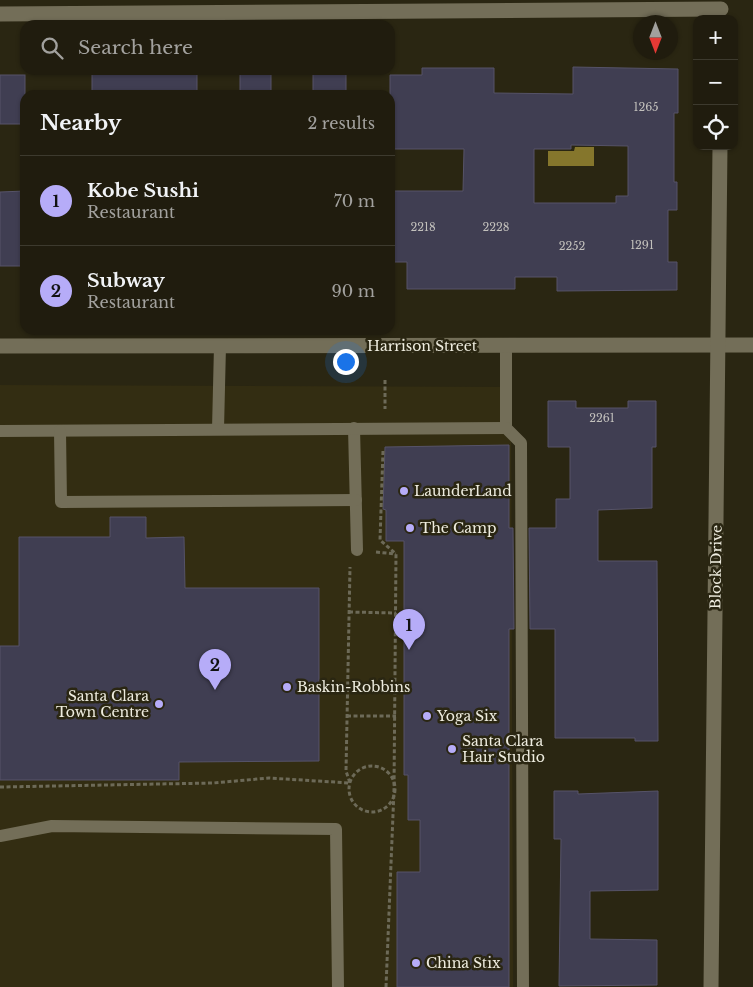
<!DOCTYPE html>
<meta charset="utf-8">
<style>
:root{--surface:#201c0e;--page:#2d291c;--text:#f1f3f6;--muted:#a2a19e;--line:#3d3a2e;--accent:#b6acf8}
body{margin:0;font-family:"Libre Baskerville",serif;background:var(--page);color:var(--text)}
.controls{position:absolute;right:15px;top:15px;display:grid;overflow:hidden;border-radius:10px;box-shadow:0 1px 4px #0004}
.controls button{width:45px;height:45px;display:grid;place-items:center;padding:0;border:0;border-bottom:1px solid var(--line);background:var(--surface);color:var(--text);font:25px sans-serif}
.compass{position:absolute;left:633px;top:15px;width:45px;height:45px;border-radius:50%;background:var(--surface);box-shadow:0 1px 4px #0004;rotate:180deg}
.you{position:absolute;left:345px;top:361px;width:18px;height:18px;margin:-12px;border:4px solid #fff;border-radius:50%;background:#1a73e8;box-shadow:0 0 0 8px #1a73e833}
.badge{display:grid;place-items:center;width:32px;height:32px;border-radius:50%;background:var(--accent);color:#111;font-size:16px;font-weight:700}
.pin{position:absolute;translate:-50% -41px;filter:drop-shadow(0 1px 2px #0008)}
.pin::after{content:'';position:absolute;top:26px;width:18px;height:15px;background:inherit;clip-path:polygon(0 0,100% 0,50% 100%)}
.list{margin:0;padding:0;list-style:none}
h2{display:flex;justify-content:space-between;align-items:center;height:65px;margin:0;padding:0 20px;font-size:21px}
h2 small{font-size:16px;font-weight:400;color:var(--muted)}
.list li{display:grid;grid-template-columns:32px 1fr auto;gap:15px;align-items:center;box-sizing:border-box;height:90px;padding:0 20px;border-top:1px solid var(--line)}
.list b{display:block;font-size:19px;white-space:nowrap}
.list p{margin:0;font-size:16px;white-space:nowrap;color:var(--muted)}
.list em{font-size:16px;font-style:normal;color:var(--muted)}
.icon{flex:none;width:28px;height:28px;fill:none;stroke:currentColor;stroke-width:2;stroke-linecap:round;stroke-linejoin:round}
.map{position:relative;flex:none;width:753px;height:987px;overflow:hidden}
.search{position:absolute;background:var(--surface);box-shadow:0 1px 4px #0004;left:20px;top:20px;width:375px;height:55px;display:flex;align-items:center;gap:12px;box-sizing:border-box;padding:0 18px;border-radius:15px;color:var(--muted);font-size:19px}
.panel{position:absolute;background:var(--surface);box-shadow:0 1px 4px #0004;left:20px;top:90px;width:375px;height:245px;border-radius:15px}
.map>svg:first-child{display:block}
.built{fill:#332d12}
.water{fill:#85762c}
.building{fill:#403e52;stroke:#565368;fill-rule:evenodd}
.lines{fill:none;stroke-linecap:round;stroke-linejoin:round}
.path{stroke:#6d6a58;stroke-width:3;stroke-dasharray:4 2.5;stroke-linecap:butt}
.lane{stroke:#736e58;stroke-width:12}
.street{stroke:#736e58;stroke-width:15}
.poi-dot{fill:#b6acf8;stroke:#2a2612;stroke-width:2}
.labels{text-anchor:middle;stroke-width:5;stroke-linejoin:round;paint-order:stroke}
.number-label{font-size:11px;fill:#c2c0bc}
.street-label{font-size:14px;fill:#eeecdf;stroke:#2a2612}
.poi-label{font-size:14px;fill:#eeecdf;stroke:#2a2612;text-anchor:start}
</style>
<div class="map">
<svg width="753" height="987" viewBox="0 0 753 987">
<rect width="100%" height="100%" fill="#2a2612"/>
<path class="built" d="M0,385L511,387L513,987H0Z"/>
<path class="water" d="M575,147H594V166H548V151H574Z"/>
<g class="building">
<path d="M573,67L678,69V113H674V182H677V210H668V262H677V290L557,291V277H515V289H407V262H390V191H463L464,149H390V75H422V68H494V93L573,94ZM571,145L628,146V196H616V203H534V149H571Z"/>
<rect x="92" y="70" width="105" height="25"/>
<rect x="240" y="70" width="31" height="25"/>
<rect x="313" y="70" width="33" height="25"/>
<rect x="0" y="75" width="25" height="49"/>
<path d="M25,191V266H0V192Z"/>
<path d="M548,401H576V408H628V401H656V447H652V508L598,510V561H657L658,741H635V738H555V629H530L529,528H556V499H570V447H548Z"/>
<path d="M509,445V528H513L514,629H509V987H397V872H420V820H408V775H404V541H386V510L383,509L385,447Z"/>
<path d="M110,517H146V538L184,537L185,588H319V761L179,762V780H0V646H19V537H110Z"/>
<path d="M554,791H578V794L658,791V890L590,891V939L657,940V985L559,986L561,839H554Z"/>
</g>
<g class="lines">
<g class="path">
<path d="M385,380V409"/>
<path d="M383,451L380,540L396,554L394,790L386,987"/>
<path d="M376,552L396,554"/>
<path d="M349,612L396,613"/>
<path d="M347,716H396"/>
<circle cx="372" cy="789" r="23"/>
<path d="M0,787L213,783L269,778L350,783L346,771L350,567"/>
</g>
<g class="lane">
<path d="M506,346V428L521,443L523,987"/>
<path d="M354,428L357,550"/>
<path d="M218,429L220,346"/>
<path d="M0,431L506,428"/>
<path d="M60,431L61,502L356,500"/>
<path d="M0,836L52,826L336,829L338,987"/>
</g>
<g class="street">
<path d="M0,14L721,9"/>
<path d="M0,346L753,345"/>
<path d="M711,987L720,146"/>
</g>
</g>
<g class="poi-dot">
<circle cx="404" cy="491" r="5"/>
<circle cx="410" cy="528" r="5"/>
<circle cx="287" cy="687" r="5"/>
<circle cx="159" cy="704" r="5"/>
<circle cx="427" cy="716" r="5"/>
<circle cx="452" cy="749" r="5"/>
<circle cx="416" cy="963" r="5"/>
</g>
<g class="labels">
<g class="number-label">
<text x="646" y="111">1265</text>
<text x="423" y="231">2218</text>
<text x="496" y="231">2228</text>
<text x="642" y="249">1291</text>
<text x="572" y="250">2252</text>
<text x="602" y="422">2261</text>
</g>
<g class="street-label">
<text x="422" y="351">Harrison Street</text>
<text transform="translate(716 567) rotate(-89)" y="5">Block Drive</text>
</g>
<g class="poi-label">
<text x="414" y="496">LaunderLand</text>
<text x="420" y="533">The Camp</text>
<text x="297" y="692">Baskin-Robbins</text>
<text x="149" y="701" text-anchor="end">Santa Clara<tspan x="149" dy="16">Town Centre</tspan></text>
<text x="437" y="721">Yoga Six</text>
<text x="462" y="746">Santa Clara<tspan x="462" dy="16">Hair Studio</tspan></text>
<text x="426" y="968">China Stix</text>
</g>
</g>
</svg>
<div class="controls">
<button>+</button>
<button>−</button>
<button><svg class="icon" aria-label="locate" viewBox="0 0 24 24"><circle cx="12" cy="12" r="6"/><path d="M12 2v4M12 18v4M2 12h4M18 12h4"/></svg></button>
</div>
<svg class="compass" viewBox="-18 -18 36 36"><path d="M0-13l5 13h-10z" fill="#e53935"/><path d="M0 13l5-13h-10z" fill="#a2a19e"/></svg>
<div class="you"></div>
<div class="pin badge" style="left:409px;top:650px">1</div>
<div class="pin badge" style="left:215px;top:690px">2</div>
<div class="search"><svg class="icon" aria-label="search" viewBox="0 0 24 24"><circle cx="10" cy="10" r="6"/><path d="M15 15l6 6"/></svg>Search here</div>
<section class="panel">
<h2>Nearby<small>2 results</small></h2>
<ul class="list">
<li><span class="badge">1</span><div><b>Kobe Sushi</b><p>Restaurant</p></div><em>70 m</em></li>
<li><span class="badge">2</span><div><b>Subway</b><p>Restaurant</p></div><em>90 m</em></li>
</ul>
</section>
</div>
